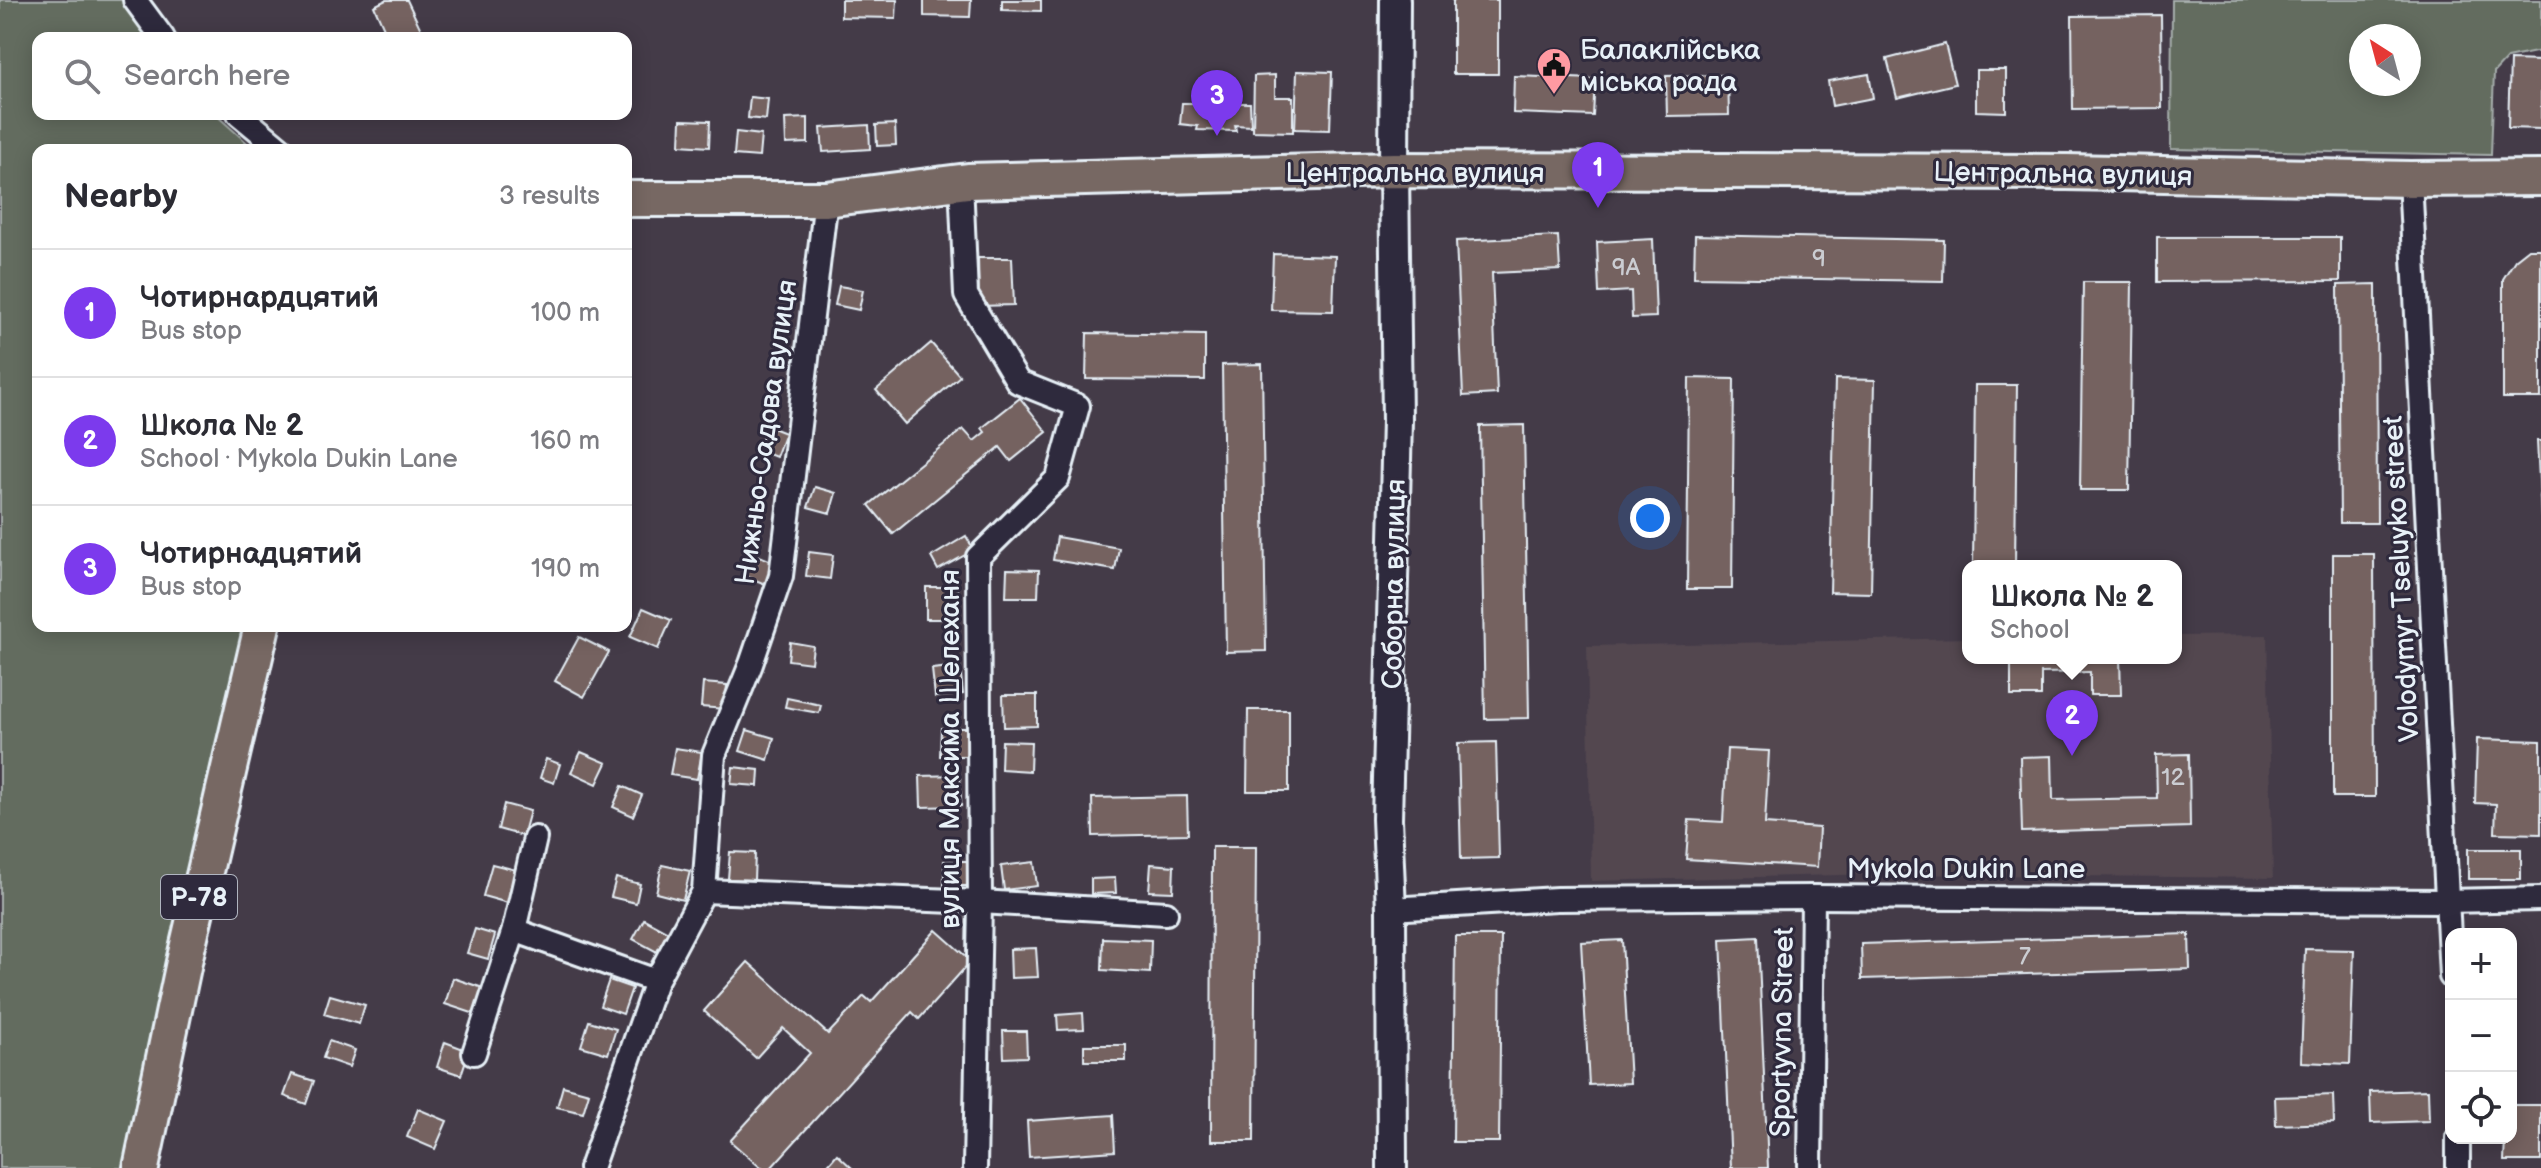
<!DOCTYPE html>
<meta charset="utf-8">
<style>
:root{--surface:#fff;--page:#f7f7f7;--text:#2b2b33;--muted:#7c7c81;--line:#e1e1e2;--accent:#7c3aed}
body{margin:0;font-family:"Balsamiq Sans",sans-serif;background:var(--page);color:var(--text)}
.controls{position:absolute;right:24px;bottom:24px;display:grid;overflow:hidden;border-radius:16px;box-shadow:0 4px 20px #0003}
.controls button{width:72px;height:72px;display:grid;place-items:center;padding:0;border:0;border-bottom:2px solid var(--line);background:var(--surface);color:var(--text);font:40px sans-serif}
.compass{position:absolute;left:2349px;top:24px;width:72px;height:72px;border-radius:50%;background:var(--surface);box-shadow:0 4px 20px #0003;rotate:324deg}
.you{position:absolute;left:1650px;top:518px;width:28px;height:28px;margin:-20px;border:6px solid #fff;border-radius:50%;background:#1a73e8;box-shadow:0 0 0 12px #1a73e833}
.badge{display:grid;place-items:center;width:52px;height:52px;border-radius:50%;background:var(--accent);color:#fff;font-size:26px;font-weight:700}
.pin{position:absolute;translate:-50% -66px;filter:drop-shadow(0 2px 4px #0008)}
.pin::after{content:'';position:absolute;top:42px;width:28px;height:24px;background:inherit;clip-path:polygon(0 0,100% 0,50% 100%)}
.popup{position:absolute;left:1962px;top:560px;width:220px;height:104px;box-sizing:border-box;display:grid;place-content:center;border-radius:16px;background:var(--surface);filter:drop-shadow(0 2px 6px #0005);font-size:26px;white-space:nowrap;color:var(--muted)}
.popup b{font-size:30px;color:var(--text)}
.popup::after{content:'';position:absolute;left:50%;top:100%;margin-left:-16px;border:16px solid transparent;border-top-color:var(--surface)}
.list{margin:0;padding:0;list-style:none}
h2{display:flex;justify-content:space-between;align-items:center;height:104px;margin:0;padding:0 32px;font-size:34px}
h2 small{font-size:26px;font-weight:400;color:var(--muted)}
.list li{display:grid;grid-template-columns:52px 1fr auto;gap:24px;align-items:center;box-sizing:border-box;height:128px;padding:0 32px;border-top:2px solid var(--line)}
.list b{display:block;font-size:30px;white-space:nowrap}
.list p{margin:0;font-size:26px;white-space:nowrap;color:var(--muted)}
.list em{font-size:26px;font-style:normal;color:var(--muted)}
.icon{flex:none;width:44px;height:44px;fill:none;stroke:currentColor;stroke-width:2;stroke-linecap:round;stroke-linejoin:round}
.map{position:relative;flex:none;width:2541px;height:1168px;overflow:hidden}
.search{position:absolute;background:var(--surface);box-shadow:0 4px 20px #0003;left:32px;top:32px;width:600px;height:88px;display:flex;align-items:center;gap:20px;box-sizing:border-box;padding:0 28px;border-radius:16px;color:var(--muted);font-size:30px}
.panel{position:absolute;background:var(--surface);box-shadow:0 4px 20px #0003;left:32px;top:144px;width:600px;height:488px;border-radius:16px}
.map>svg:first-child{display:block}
.built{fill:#524750}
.green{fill:#646c5f;stroke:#a6aeac;stroke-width:2;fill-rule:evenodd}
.building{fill:#746261;stroke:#e8f1f8;stroke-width:2}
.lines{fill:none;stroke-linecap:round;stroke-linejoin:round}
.minor-casing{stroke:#e8f1f8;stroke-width:28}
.tertiary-casing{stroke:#e8f1f8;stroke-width:34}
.primary-casing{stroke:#e8f1f8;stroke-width:40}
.minor{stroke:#2f2a3d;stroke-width:22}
.tertiary{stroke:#2f2a3d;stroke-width:28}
.primary{stroke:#776864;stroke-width:34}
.labels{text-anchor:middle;stroke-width:6;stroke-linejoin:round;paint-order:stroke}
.number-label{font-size:24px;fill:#cbcdd2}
.shield{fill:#2f2a3d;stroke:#b0b5c0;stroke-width:2}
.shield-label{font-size:26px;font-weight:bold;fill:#e8f1f8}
.poi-label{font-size:28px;fill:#e8f1f8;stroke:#2f2a3d;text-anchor:start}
.street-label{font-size:28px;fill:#e8f1f8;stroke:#2f2a3d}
</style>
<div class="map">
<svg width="2541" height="1168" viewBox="0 0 2541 1168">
<rect width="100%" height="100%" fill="#443b48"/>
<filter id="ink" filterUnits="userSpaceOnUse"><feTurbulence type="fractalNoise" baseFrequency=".0125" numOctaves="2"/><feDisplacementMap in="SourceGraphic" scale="16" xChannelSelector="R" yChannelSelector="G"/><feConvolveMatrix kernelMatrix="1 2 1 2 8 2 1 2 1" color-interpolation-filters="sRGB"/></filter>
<g filter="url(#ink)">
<path class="built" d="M2267,635L2273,878L1878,874L1591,881L1587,646L1968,638V658H2176V636Z"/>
<g class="green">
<path d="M0,0H122L150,38H38V114H215L255,150H38V626H248L129,1168H0Z"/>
<path d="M2172,0H2541V51L2507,58L2494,72L2491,155L2171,149ZM2361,36H2409V84H2361Z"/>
</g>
<g class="building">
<path d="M386,0H407L425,38H375L386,33L374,6Z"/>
<path d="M841,0H897L896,18L841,17Z"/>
<path d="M924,0H971L970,17L924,16Z"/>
<path d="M1002,0H1041V11L1002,10Z"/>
<rect x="1453" y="0" width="45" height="74"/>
<path d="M2161,15L2162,108L2073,109L2072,16Z"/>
<path d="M1945,44L1955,84L1897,98L1887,59Z"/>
<path d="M2510,60L2541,61V129L2508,128Z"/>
<path d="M1976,70H2006V112L1976,111Z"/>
<path d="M1297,71L1332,72L1330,130L1295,129Z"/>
<path d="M1869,74L1873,98L1832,106L1828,81Z"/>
<path d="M1275,75V97H1293V132L1253,131L1254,76Z"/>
<path d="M1728,75L1729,115L1667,116L1666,76Z"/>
<path d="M1514,76L1595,79L1593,116L1513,113Z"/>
<path d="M750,97L768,99L766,120L748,118Z"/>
<path d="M1182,103H1250L1251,126L1235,125L1236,131L1197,130L1198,126L1180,124Z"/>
<path d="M808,118V143L786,144L785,119Z"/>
<path d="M681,120L710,121L709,147L680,145Z"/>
<path d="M895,124L896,145L877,146L876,125Z"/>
<path d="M869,125L870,149L823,152L821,128Z"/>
<path d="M736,132L761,135L759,157L734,155Z"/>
<path d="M1695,235L1944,240L1943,281L1694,277Z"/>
<path d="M1558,236L1560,270L1492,273L1497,394L1463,396L1456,241Z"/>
<path d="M2157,237H2340V281L2157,282Z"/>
<path d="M1653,239L1656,317L1632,318L1631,291L1599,293L1597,242Z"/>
<path d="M2529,249H2541V398H2503V279L2515,260Z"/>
<path d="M1273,254L1335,256L1333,311L1271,310Z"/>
<path d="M978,258H1012L1014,305L979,306Z"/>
<path d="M2083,282H2132L2129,490H2080Z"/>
<path d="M2376,284L2377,523H2340L2338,285Z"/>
<path d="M839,286L863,290L859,310L835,305Z"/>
<path d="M1087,333L1205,335V380L1086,379Z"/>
<path d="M931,343L960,376L905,424L876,390Z"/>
<path d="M1262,364L1266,651L1226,652L1222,365Z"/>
<path d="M1689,378L1734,379L1732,589H1687Z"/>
<path d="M1835,379L1875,380L1871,593L1830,592Z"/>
<path d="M1975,385H2017L2015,566H1973Z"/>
<path d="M1020,398L1047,432L1011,461L1000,447L893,534L869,505L963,429L974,441L985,432L982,428Z"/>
<path d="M1524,425L1529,718L1485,719L1480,426Z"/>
<path d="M767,426L785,433L776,457L758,450Z"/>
<path d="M2537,441H2541V519Z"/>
<path d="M815,487L836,493L830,513L808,507Z"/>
<path d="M966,536L974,550L938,570L931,557Z"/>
<path d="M1057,537L1119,548L1115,570L1053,560Z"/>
<path d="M809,552L833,555L830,579L806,576Z"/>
<path d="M752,553L779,564L770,586L743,575Z"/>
<path d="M2333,554H2374L2375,797H2333Z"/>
<path d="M1007,569L1039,570L1038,597H1006Z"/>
<rect x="926" y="587" width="32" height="32"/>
<path d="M643,608L671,620L658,649L630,637Z"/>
<path d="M579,637L609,652L584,697L555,681Z"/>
<path d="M790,642L813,646L811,663L788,660Z"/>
<path d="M2011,658H2120L2121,695H2090V672L2041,673V696H2011Z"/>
<path d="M960,666L963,694L935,697L932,669Z"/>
<path d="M703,683L727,685L725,709L701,707Z"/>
<path d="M1003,695H1037V726L1004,727Z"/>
<path d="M787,698L821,705L819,713L785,707Z"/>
<path d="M1248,710H1289V791H1247Z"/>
<path d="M941,728H969L968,756H940Z"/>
<path d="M747,730L774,738L768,760L740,751Z"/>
<path d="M2477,739L2541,741V834L2495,833L2496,804L2475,803Z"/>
<path d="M1002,741L1031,742L1030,771L1001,769Z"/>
<path d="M1496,742L1499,858L1461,859L1458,743Z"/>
<path d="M675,748L702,752L697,779L670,775Z"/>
<path d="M1727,749L1769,751L1765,824L1819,828L1817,867L1686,859L1689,820L1723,822Z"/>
<path d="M581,752L607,763L597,784L571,772Z"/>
<path d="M2189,754L2190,827L2022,832L2020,757L2052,756L2053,800L2157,798L2156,755Z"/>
<path d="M546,759L560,764L554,783L540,778Z"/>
<path d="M733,767L759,770L758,786L731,784Z"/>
<path d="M960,775L961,806L921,807L920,776Z"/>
<path d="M622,786L642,795L633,816L613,807Z"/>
<path d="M1187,796L1188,834L1093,836L1092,798Z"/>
<path d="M504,804L530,811L523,836L498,829Z"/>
<path d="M1212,847H1256L1254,1141H1211Z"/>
<rect x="2468" y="849" width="53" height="30"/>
<path d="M730,852L755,853L754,880L728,879Z"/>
<path d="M944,861H969L968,886H944Z"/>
<path d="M1034,862L1037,886L1004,890L1001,866Z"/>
<path d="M492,864L516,870L508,903L483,896Z"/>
<path d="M1151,864L1174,866L1173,892L1149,891Z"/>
<path d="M662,865L690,871L683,900L656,893Z"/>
<path d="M616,878L640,884L636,903L611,897Z"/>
<path d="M1115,878L1116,893L1091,894V879Z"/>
<path d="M644,919L668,932L657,952L633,939Z"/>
<path d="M475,929L495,935L488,959L467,953Z"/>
<path d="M936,930L971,961L919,1019L912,1012L771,1168H761L730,1141L810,1053L783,1028L756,1058L704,1011L748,962L828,1034L864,996L871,1002Z"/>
<path d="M2189,934L2190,969L1862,979L1861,944Z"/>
<path d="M1455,936H1501L1499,1142H1453Z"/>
<path d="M1758,937L1768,1168H1731L1721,939Z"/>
<path d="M1103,938L1151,940L1150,973L1102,970Z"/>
<path d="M1622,940L1630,1083L1589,1085L1581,942Z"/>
<path d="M1036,948L1038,977L1011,978L1010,949Z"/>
<path d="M2305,949L2354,950L2350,1064L2301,1062Z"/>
<path d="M453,978L483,988L475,1014L445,1004Z"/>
<path d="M609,980L632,988L623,1014L600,1006Z"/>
<path d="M330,995L365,1005L359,1024L324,1014Z"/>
<path d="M1083,1013L1084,1029L1058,1030L1057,1015Z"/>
<path d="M589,1021L616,1029L608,1054L581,1046Z"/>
<path d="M1003,1031H1026L1027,1057L1004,1058Z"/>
<path d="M329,1041L355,1050L349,1067L323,1058Z"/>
<path d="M445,1042L469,1051L461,1075L437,1067Z"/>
<rect x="1084" y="1045" width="42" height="16"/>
<path d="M292,1074L314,1081L306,1104L284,1096Z"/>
<path d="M563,1086L589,1093L583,1113L557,1107Z"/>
<path d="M2428,1090L2429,1121L2371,1123L2370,1092Z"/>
<path d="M2333,1095L2334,1123L2276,1125L2275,1097Z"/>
<path d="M2511,1105H2541V1161H2504L2505,1138H2511Z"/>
<path d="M418,1109L447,1121L435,1149L407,1137Z"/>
<path d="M1113,1115L1115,1151L1029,1157L1027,1121Z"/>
<path d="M837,1154L852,1168H825Z"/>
</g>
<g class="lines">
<g class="minor-casing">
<g id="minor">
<path d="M135,0L163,38"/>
<path d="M239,114L282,150"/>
<path d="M2410,179L2451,976"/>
<path d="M961,181L966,295L1018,382L1078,406L1058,478L978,557L980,902L975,1168"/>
<path d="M535,838L514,930L656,981"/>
<path d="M704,891L980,902L1166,913"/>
<path d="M1391,909L1557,899L1813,897L2446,901L2541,899"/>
<path d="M474,1053L514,930"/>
<path d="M2458,1138V1168"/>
<path d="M591,1168L656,981L704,891L714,755L751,664L781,576L826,199"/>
<path d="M1810,1168L1813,897"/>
</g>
</g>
<g class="tertiary-casing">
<path id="tertiary" d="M1392,1168L1391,909L1387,819L1397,420L1394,170L1395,0"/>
</g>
<g class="primary-casing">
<g id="primary">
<path d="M626,199H826L968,181L1394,170L2067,172L2410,179L2541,178"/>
<path d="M141,1168L184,962L262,626"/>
</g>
</g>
<use href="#minor" class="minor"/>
<use href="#tertiary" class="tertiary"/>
<use href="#primary" class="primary"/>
</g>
</g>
<defs>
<g id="civic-pin" transform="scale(1.8)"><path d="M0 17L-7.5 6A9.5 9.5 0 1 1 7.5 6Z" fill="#ff9aa2" stroke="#2f2a3d"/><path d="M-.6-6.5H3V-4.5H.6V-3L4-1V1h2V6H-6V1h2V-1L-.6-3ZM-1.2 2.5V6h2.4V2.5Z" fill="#111"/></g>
</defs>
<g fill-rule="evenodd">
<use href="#civic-pin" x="1554" y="65"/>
</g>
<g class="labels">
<g class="number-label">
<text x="1819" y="266">9</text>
<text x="1626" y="275">9А</text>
<text x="2173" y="785">12</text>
<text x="2025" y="964">7</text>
</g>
<rect class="shield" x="161" y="875" width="76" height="44" rx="6"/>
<g class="shield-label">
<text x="199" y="906">Р-78</text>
</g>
<g class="poi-label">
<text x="1580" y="59">Балаклійська<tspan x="1580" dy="32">міська рада</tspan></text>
</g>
<g class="street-label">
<text x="1415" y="182">Центральна вулиця</text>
<text transform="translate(2063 173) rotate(1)" y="10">Центральна вулиця</text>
<text transform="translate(765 432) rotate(-82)" y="10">Нижньо-Садова вулиця</text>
<text transform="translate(2400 579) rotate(-93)" y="10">Volodymyr Tseluyko street</text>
<text transform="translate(1393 584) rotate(-89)" y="10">Соборна вулиця</text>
<text transform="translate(949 749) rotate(-90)" y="10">вулиця Максима Шелеханя</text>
<text x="1966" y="878">Mykola Dukin Lane</text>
<text transform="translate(1781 1032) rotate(-89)" y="10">Sportyvna Street</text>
</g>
</g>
</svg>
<div class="controls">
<button>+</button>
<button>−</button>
<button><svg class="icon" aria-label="locate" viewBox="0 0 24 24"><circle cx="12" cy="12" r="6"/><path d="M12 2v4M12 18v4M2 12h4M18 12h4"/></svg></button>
</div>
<svg class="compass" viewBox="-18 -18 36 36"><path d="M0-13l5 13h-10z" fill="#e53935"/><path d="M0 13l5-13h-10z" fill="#7c7c81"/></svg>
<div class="you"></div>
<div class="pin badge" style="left:1598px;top:208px">1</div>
<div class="pin badge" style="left:2072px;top:756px">2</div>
<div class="popup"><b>Школа № 2</b>School</div>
<div class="pin badge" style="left:1217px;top:136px">3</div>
<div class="search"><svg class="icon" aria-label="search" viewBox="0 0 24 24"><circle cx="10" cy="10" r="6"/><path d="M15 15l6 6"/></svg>Search here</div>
<section class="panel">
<h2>Nearby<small>3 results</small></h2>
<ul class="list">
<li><span class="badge">1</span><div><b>Чотирнардцятий</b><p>Bus stop</p></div><em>100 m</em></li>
<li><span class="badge">2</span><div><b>Школа № 2</b><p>School · Mykola Dukin Lane</p></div><em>160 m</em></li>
<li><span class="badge">3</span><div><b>Чотирнадцятий</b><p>Bus stop</p></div><em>190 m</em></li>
</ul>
</section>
</div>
